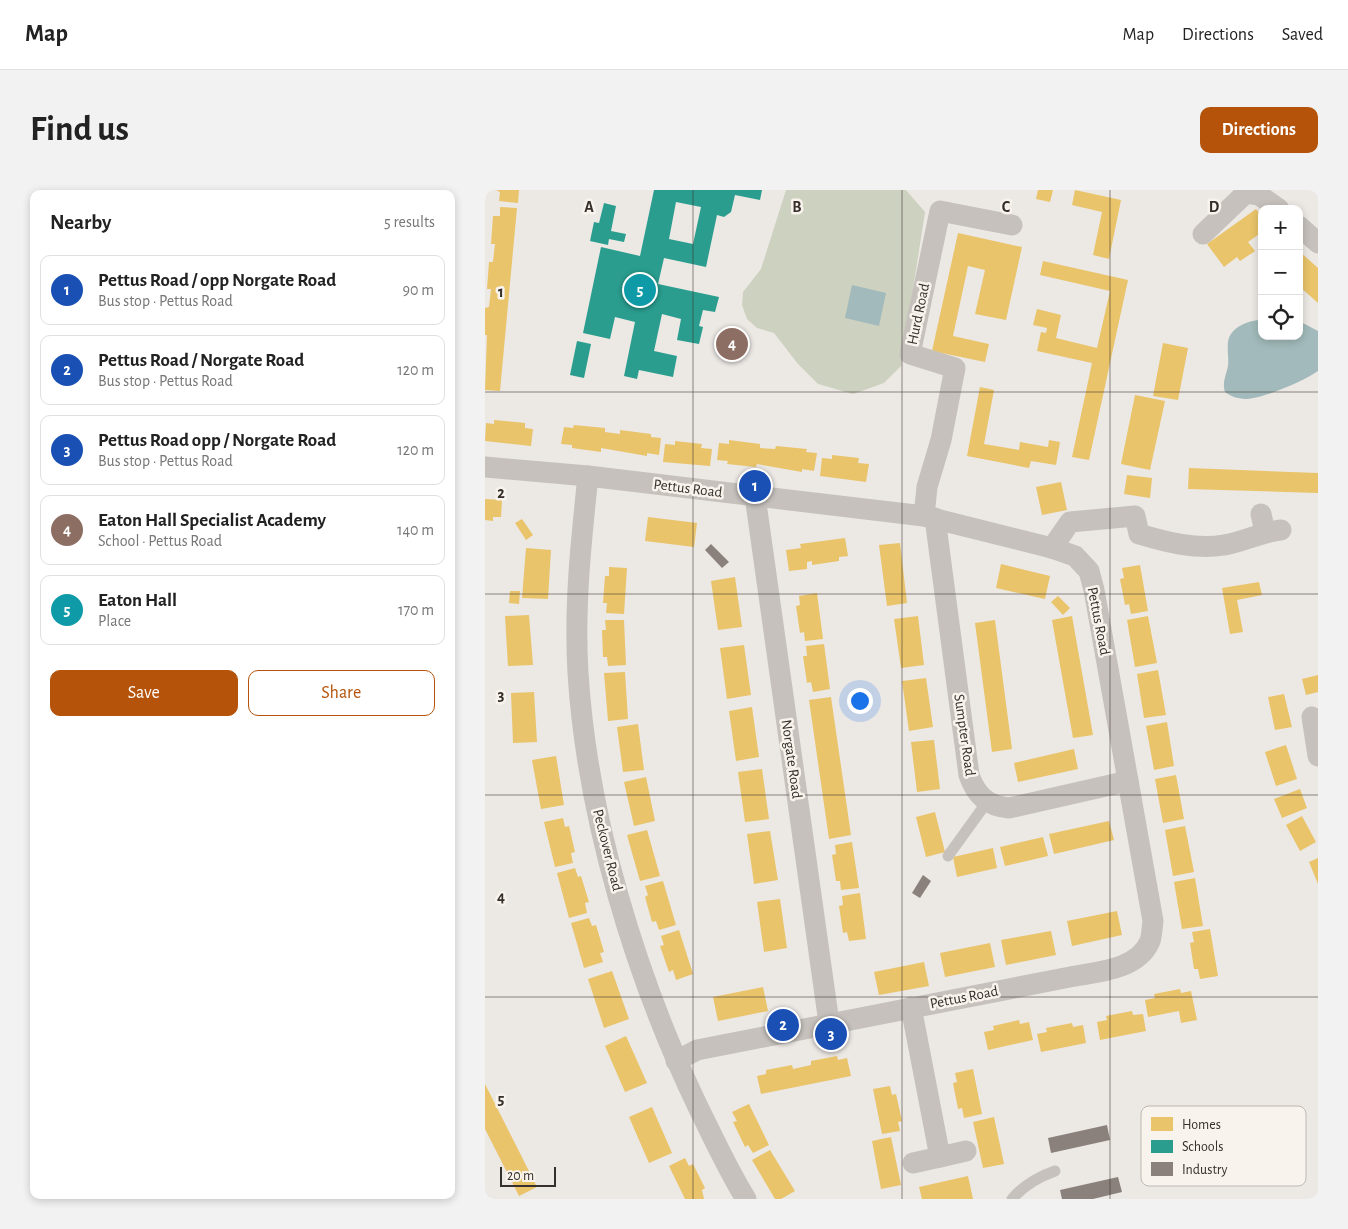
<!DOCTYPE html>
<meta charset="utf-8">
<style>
:root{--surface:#fff;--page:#f2f2f2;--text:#222;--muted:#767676;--line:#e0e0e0;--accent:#b45309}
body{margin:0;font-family:"Alegreya Sans",sans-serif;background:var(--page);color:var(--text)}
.controls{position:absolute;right:15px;top:15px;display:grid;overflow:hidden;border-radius:10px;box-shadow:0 2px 8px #0003}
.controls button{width:45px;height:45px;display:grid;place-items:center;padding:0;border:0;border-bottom:1px solid var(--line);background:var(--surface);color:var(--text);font:25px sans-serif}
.scale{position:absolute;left:15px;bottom:12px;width:56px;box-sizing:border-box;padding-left:5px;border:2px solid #362f2b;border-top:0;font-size:14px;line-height:18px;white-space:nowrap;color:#362f2b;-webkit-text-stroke:4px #f8f3ec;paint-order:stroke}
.you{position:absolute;left:374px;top:510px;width:18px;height:18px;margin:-12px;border:4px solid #fff;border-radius:50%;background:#1a73e8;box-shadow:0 0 0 8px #1a73e833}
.badge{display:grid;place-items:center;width:32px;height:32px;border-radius:50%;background:var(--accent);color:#fff;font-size:16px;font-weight:700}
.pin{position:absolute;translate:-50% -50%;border:2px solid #fff;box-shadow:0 1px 5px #0006}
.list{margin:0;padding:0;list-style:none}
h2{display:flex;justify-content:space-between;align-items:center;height:65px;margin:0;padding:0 20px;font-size:21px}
h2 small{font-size:16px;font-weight:400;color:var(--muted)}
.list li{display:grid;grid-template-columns:32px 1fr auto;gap:15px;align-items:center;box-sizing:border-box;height:70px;margin:0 10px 10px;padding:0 10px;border:1px solid var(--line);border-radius:10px}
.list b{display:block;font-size:19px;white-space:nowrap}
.list p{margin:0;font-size:16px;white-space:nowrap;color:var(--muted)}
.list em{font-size:16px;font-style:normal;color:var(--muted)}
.actions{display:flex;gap:10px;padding:15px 20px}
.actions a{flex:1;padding:11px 0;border:1px solid var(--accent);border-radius:10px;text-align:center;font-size:18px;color:var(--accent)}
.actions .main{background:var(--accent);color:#fff}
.icon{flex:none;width:28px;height:28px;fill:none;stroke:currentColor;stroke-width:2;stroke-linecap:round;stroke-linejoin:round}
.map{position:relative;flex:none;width:833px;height:1009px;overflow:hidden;border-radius:10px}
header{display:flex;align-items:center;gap:30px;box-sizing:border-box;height:70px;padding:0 25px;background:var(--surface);border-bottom:1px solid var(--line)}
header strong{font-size:24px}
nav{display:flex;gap:28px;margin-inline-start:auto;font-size:18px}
.intro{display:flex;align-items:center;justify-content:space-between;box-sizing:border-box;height:120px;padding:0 30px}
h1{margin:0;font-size:35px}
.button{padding:12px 22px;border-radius:10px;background:var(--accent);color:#fff;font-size:18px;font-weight:700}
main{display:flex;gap:30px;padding:0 30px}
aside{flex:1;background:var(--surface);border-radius:10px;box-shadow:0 2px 8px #0003}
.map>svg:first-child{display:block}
.green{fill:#cdd1bf}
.water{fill:#a2babb}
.homes{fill:#e9c46a}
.schools{fill:#2a9d8f;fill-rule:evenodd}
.industry{fill:#8a817c}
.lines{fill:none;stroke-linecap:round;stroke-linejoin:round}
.lane{stroke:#c6c1bc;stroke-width:11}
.street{stroke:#c6c1bc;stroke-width:21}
.grid{fill:none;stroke:#362f2b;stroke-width:1;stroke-opacity:0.55}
.labels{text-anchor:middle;stroke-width:5;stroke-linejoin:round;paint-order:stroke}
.street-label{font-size:15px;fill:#362f2b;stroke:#f8f3ec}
.key{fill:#f8f3ec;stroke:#beb8b2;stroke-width:1}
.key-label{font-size:14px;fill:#362f2b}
.grid-label{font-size:16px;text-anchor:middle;font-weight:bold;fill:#362f2b;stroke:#f8f3ec;stroke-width:5;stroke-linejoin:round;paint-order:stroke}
</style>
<header>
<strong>Map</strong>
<nav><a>Map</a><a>Directions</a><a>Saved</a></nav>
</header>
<div class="intro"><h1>Find us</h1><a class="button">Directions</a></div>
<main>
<aside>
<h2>Nearby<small>5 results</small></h2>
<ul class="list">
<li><span class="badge" style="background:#1a4fb4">1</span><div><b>Pettus Road / opp Norgate Road</b><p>Bus stop · Pettus Road</p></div><em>90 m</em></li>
<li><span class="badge" style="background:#1a4fb4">2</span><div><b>Pettus Road / Norgate Road</b><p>Bus stop · Pettus Road</p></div><em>120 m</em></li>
<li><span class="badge" style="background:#1a4fb4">3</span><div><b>Pettus Road opp / Norgate Road</b><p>Bus stop · Pettus Road</p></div><em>120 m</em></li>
<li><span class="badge" style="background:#8d6e63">4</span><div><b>Eaton Hall Specialist Academy</b><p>School · Pettus Road</p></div><em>140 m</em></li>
<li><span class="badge" style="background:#0f9aa8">5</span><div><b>Eaton Hall</b><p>Place</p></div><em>170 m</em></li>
</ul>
<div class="actions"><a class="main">Save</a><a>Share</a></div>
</aside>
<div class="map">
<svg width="833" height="1009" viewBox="0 0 833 1009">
<rect width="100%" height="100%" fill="#ece8e4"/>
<path class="green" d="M301,0H421L440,22L416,176L399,193L368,204L333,194L313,174L289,143L272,138L262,129L257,115L258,102L276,79Z"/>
<g class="water">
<path d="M367,95L401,103L394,136L360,128Z"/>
<path d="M777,130V146H814V131L833,141V181C819,191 779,208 762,209C754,209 747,207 740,202C737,192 741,186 743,176C744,168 742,159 743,152C745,137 764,130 777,130Z"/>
</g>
<g class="homes">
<path d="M11,0H34L33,13L14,11L15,2Z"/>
<path d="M553,0H568L565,12L551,9Z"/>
<path d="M590,0L636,10L624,69L608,65L617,22L587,15Z"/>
<path d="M15,17L32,18L15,201L0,200L2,145H0V118L4,117L6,99H2L4,72H8L9,62L10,54H6L8,26H15Z"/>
<path d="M771,19L777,27V42L763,52L770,61L755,71L752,67L739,77L722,54Z"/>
<path d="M473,43L537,57L521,130L490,124L500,80L483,76L468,146L504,154L500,172L447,161Z"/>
<path d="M814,61L833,78V113L814,96Z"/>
<path d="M558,71L643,90L604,270L587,267L607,173L552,161L556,142L561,143L562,138L548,135L552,119L576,125L571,148L612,158L625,101L555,85Z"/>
<path d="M678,153L703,158L693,210L668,206Z"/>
<path d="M495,197L509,200L499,254L534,260L535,252L563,257L564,250L575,252L571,275L546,271L544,278L482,266Z"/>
<path d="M650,205L680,211L665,280L636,274Z"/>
<path d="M9,230L40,233V238L48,239L46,256L0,251L1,233L9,234Z"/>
<path d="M89,235L120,238V242L135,244V240L166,244V247L176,248L174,265L162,263V266L116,258V262L87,258V255L76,254L79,237L88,238Z"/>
<path d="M244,250L275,254V258L290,259L291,256L322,259L321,262L332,263L329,281L317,279V282L272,274L271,277L242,274L243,271L232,270L234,253L244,254Z"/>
<path d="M190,251L217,254L216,258L227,259L225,276L178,272L180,254L190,255Z"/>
<path d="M347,265L374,268L373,273L384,274L381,292L335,286L337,268L347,269Z"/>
<path d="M704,278L833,283V303L703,299Z"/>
<path d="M642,285L667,288L665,308L639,304Z"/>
<path d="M576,292L582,320L557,325L551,297Z"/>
<path d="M0,309L17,310L16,327H8V331L0,330Z"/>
<path d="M163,327L212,333L209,357L160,351Z"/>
<path d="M37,329L48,345L41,350L30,333Z"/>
<path d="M360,348L363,366L354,367V371L327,375V371L322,372V379L304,381L301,360L316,358L315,354Z"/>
<path d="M415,353L422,413L402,416L394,355Z"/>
<path d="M41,358L66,360L63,409L37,408Z"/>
<path d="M516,374L565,386L560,409L511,398Z"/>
<path d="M655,375L663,421L646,424L644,414L640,415L635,389L639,388L637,378Z"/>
<path d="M124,377L142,378L139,424L121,423L122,413H118L120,386H124Z"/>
<path d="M250,387L257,437L233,440L226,391Z"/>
<path d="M774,392L777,405L752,410L758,442L745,444L737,398Z"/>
<path d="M25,401H35L34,414L24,413Z"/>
<path d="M332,403L338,449L320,451L319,442L315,443L311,416L315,415L314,406Z"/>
<path d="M573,406L585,418L578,425L566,412Z"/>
<path d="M44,425L48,475L23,476L20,426Z"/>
<path d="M433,426L439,475L416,478L409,429Z"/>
<path d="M587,426L608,545L588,548L567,430Z"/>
<path d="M663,426L672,473L650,477L642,430Z"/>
<path d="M120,430H139L141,475L123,476L122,467H118L117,440H121Z"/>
<path d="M510,430L527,559L507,562L490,433Z"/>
<path d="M339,454L345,499L328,502L326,492L322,493L318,466H322L321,456Z"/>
<path d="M259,455L266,505L242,509L235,458Z"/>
<path d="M673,480L681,525L659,528L652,484Z"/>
<path d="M140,482L143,529L123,531L119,483Z"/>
<path d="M833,485V502L821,505L817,489Z"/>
<path d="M441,488L448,537L424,541L417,491Z"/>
<path d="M49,502L52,552L28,553L26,503Z"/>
<path d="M799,504L807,537L790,540L783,507Z"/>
<path d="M346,507L366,645L344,649L324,510Z"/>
<path d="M267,517L274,567L251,571L244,521Z"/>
<path d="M682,532L689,576L669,580L661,536Z"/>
<path d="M153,534L159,580L138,582L132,537Z"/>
<path d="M449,550L455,599L432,602L426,552Z"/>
<path d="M801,555L812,589L791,596L780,562Z"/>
<path d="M589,559L593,579L533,592L529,573Z"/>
<path d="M71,566L79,615L56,619L47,570Z"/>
<path d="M277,579L284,629L260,632L253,582Z"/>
<path d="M691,585L699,629L678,633L670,589Z"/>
<path d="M161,587L170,631L149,636L139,592Z"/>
<path d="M815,599L822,618L797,628L789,609Z"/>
<path d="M450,622L460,662L441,667L431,627Z"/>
<path d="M817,626L831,652L815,661L801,635Z"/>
<path d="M78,628L80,637L84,636L90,662L86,663L88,673L70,677L59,632Z"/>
<path d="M624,631L629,650L569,664L564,644Z"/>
<path d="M700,636L709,682L688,686L680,640Z"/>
<path d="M162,640L175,686L155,691L142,645Z"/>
<path d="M285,641L293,690L269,694L262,644Z"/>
<path d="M558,647L563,666L520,676L515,657Z"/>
<path d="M367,652L374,698L356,700L355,691H351L347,665L351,664L350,655Z"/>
<path d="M508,658L512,678L472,687L468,667Z"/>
<path d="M833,668V694L824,672Z"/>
<path d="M90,678L93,687L96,686L104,712L100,713L102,723L84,728L72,683Z"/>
<path d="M710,688L718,736L697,739L689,692Z"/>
<path d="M178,691L191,735L174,740L171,731L167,732L160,707L163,705L160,696Z"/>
<path d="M375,703L381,749L364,751L362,742L358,743L354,716L358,715L357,706Z"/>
<path d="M295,709L302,758L279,762L272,712Z"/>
<path d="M632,721L637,745L587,756L582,731Z"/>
<path d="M104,728L107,736L111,735L119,762L115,763L118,772L99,778L86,733Z"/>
<path d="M725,739L733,786L715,789L713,779H709L705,753L709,752L707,742Z"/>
<path d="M194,740L208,784L191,790L188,780L184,782L175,756L179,755L176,746Z"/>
<path d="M566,741L571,765L521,775L516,750Z"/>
<path d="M505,753L510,777L460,787L455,763Z"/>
<path d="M439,772L444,796L394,805L389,782Z"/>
<path d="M127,781L144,829L119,838L103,789Z"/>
<path d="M278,797L283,821L233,831L228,807Z"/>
<path d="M695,799L696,803L706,801L712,830L696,833L694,821L663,827L660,810L670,808L669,804Z"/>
<path d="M647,821L648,825L658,824L661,841L615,850L612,832L622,830L621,826Z"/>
<path d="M534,830L535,834L544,832L548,850L503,860L499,842L509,840L508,836Z"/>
<path d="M587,833L588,837L598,835L601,853L556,862L552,844L562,842L561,838Z"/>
<path d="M141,846L162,893L140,902L120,856Z"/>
<path d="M352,866L353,870L362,868L366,886L276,904L272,886L281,884V880L307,875L308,879L326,875V871Z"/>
<path d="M488,879L497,924L479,928L477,918L473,919L468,893L472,892L470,883Z"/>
<path d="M0,894L52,997L34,1006L0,939Z"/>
<path d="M405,896L407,905L411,904L417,931L413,932L415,941L397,944L388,899Z"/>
<path d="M264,914L284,955L268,963L263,955L260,957L248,932L252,931L247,922Z"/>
<path d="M167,917L187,963L164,973L144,927Z"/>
<path d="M509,927L519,974L498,978L488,932Z"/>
<path d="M406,947L416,995L396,999L387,951Z"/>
<path d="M285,960L310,1001L296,1009H290L267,970Z"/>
<path d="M200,968L204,976L208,974L220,998L217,1000L219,1009H200L184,976Z"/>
<path d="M483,986L488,1009H437L434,997Z"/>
</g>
<g class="schools">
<path d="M169,0H277L275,10L250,5L246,22L239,27L232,25L221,77L179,68L173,94L234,107L230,122L218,120L214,136L218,137L214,154L192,150L196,129L177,124L169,161L192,166L188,187L154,180L152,189L139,186L150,132L130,127L125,149L98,143L116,57L155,66ZM191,12L216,17L208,54L184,49Z"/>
<path d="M119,13L131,16L126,41L141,44L139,52L124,49L123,55L105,51L109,32L114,33Z"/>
<path d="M92,151L106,154L99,188L85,185Z"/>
</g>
<g class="industry">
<path d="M226,354L244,372L237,378L220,360Z"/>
<path d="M438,685L446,691L435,708L427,703Z"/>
<path d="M622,935L625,950L566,963L563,948Z"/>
<path d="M633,987L637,1002L608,1009H577L575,1000Z"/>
</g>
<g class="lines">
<g class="lane">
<path d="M463,666L502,612"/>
<path d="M527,1009C539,995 553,987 570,981"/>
</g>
<g class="street">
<path d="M761,3L774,5L794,19"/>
<path d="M814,36L833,53"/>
<path d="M718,44L761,3L760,0"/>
<path d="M0,277L103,286L439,326L567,358L590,366L604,381L609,400L668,731C667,737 667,745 665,751C653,780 612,782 585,787L212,860L191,871"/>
<path d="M103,286C96,352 89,417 93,483C102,628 151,788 214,919C229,949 243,980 261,1009"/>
<path d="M270,306L344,833"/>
<path d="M776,324L780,342"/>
<path d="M439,326L442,297L456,250L470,178L425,164L455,21L527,35"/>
<path d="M450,328L484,585C491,605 502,616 524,618L643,591"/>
<path d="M567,358L585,332L650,326L654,344C681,352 711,360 739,355C759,352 776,342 796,340"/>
<path d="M827,527L833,566"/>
<path d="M426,817L455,967L428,973"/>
<path d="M455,967L481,961"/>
</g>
</g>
<path class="grid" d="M208,0V1009M417,0V1009M625,0V1009M0,202H833M0,404H833M0,605H833M0,807H833"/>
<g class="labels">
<g class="street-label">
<text transform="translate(433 124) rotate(-78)" y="5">Hurd Road</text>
<text transform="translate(203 298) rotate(7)" y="5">Pettus Road</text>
<text transform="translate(614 431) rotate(79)" y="5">Pettus Road</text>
<text transform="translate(480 545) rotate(82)" y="5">Sumpter Road</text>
<text transform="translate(307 569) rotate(82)" y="5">Norgate Road</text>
<text transform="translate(123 660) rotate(76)" y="5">Peckover Road</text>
<text transform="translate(479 807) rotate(-11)" y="5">Pettus Road</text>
</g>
</g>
<rect x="656" y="916" width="165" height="80" rx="8" class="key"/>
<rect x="666" y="927" width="22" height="14" fill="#e9c46a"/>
<rect x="666" y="950" width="22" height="13" fill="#2a9d8f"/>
<rect x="666" y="972" width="22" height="14" fill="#8a817c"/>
<g class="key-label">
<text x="697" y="939">Homes</text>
<text x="697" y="961">Schools</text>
<text x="697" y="984">Industry</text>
</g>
<g class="grid-label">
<text x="104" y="22">A</text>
<text x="312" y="22">B</text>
<text x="521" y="22">C</text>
<text x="729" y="22">D</text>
<text x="16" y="107">1</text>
<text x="16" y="308">2</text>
<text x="16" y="510">3</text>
<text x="16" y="712">4</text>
<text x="16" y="914">5</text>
</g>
</svg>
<div class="controls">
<button>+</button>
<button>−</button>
<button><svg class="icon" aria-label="locate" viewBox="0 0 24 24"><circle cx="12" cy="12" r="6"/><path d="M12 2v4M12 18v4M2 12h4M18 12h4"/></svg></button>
</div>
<div class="scale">20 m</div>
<div class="you"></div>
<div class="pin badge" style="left:270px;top:296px;background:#1a4fb4">1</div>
<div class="pin badge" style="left:298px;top:835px;background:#1a4fb4">2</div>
<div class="pin badge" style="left:346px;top:844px;background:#1a4fb4">3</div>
<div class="pin badge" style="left:247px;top:154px;background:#8d6e63">4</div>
<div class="pin badge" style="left:155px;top:100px;background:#0f9aa8">5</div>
</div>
</main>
